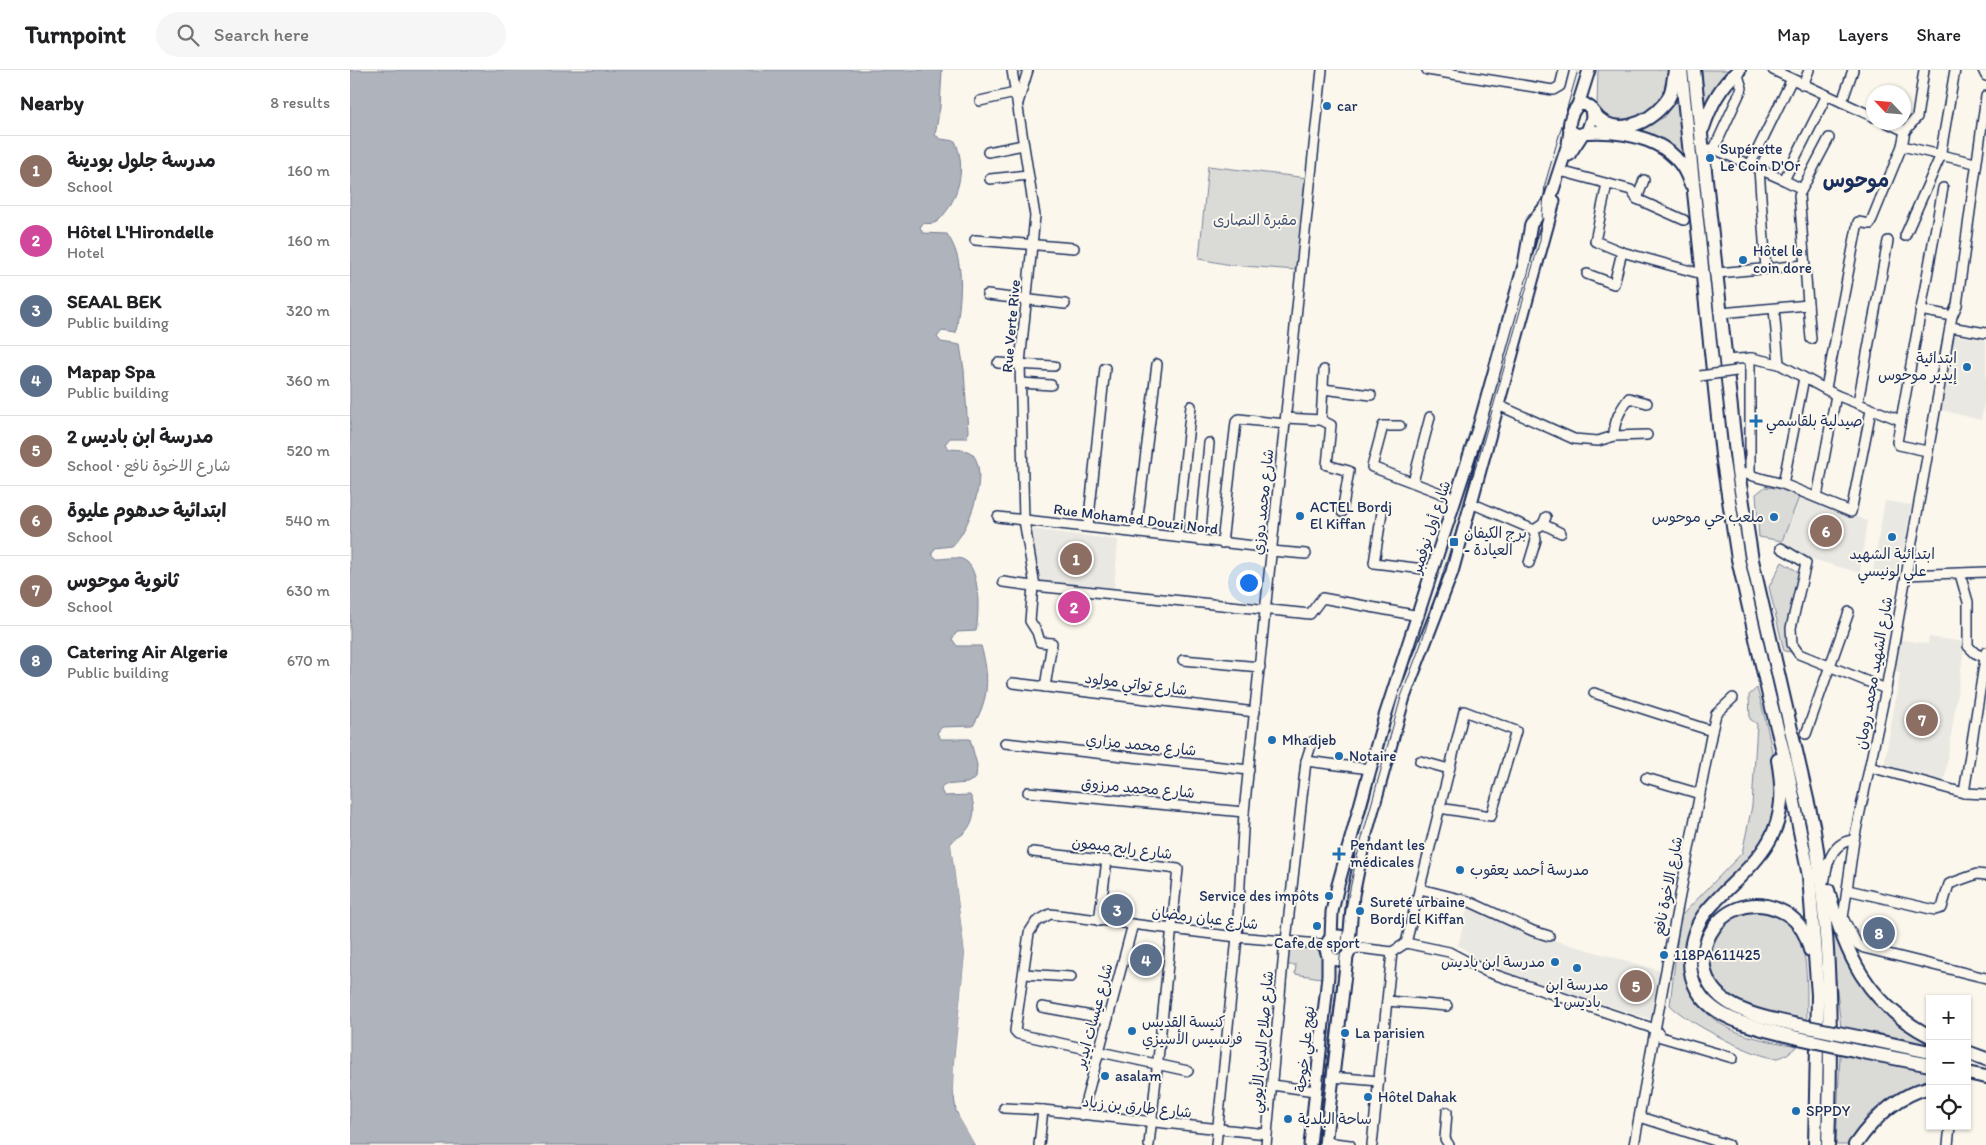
<!DOCTYPE html>
<meta charset="utf-8">
<style>
:root{--surface:#fff;--page:#f6f6f6;--text:#202124;--muted:#757577;--line:#e0e0e0;--accent:#0b8043}
body{margin:0;font-family:Itim,"Playpen Sans Arabic",sans-serif;background:var(--page);color:var(--text)}
.controls{position:absolute;right:15px;bottom:15px;display:grid;overflow:hidden;border-radius:0px;box-shadow:0 1px 4px #0004}
.controls button{width:45px;height:45px;display:grid;place-items:center;padding:0;border:0;border-bottom:1px solid var(--line);background:var(--surface);color:var(--text);font:25px sans-serif}
.compass{position:absolute;left:1516px;top:15px;width:45px;height:45px;border-radius:50%;background:var(--surface);box-shadow:0 1px 4px #0004;rotate:296deg}
.you{position:absolute;left:898px;top:512px;width:18px;height:18px;margin:-12px;border:4px solid #fff;border-radius:50%;background:#1a73e8;box-shadow:0 0 0 8px #1a73e833}
.badge{display:grid;place-items:center;width:32px;height:32px;border-radius:50%;background:var(--accent);color:#fff;font-size:16px;font-weight:700}
.pin{position:absolute;translate:-50% -50%;border:2px solid #fff;box-shadow:0 1px 5px #0006}
.list{margin:0;padding:0;list-style:none}
h2{display:flex;justify-content:space-between;align-items:center;height:65px;margin:0;padding:0 20px;font-size:21px}
h2 small{font-size:16px;font-weight:400;color:var(--muted)}
.list li{display:grid;grid-template-columns:32px 1fr auto;gap:15px;align-items:center;box-sizing:border-box;height:70px;padding:0 20px;border-top:1px solid var(--line)}
.list b{display:block;font-size:19px;white-space:nowrap}
.list p{margin:0;font-size:16px;white-space:nowrap;color:var(--muted)}
.list em{font-size:16px;font-style:normal;color:var(--muted)}
.icon{flex:none;width:28px;height:28px;fill:none;stroke:currentColor;stroke-width:2;stroke-linecap:round;stroke-linejoin:round}
.map{position:relative;flex:none;width:1636px;height:1075px;overflow:hidden}
header{display:flex;align-items:center;gap:30px;box-sizing:border-box;height:70px;padding:0 25px;background:var(--surface);border-bottom:1px solid var(--line)}
header strong{font-size:24px}
nav{display:flex;gap:28px;margin-inline-start:auto;font-size:18px}
.search{width:350px;height:45px;background:var(--page);display:flex;align-items:center;gap:12px;box-sizing:border-box;padding:0 18px;border-radius:28px;color:var(--muted);font-size:19px}
main{display:flex}
aside{flex:1;background:var(--surface)}
.map>svg:first-child{display:block}
.built{fill:#eae8e2}
.green{fill:#dadad7;stroke:#7a849a}
.water{fill:#afb3bb;stroke:#747e96}
.pier{fill:#fbf7ec}
.lines{fill:none;stroke-linecap:round;stroke-linejoin:round}
.minor-casing{stroke:#1b2f5e;stroke-width:12}
.major-casing{stroke:#1b2f5e;stroke-width:15}
.highway-casing{stroke:#1b2f5e;stroke-width:16}
.minor{stroke:#fbf7ec;stroke-width:9}
.major{stroke:#fbf7ec;stroke-width:11}
.highway{stroke:#fbf7ec;stroke-width:12}
.tram{stroke:#1b2f5e;stroke-width:1}
.minor-bridge-casing{stroke:#1b2f5e;stroke-width:12;stroke-linecap:butt}
.highway-bridge-casing{stroke:#1b2f5e;stroke-width:16;stroke-linecap:butt}
.minor-bridge{stroke:#fbf7ec;stroke-width:9}
.highway-bridge{stroke:#fbf7ec;stroke-width:12}
.poi-dot{fill:#1f6fb2;stroke:#fbf7ec;stroke-width:2}
.labels{text-anchor:middle;stroke-width:4;stroke-linejoin:round;paint-order:stroke}
.poi-label{font-size:15px;fill:#1b2f5e;stroke:#fbf7ec;text-anchor:start}
.park-label{font-size:15px;fill:#415176;stroke:#fbf7ec}
.street-label{font-size:15px;fill:#1b2f5e;stroke:#fbf7ec}
.district-label{font-size:20px;font-weight:bold;fill:#1b2f5e;stroke:#fbf7ec}
</style>
<header>
<strong>Turnpoint</strong>
<div class="search"><svg class="icon" aria-label="search" viewBox="0 0 24 24"><circle cx="10" cy="10" r="6"/><path d="M15 15l6 6"/></svg>Search here</div>
<nav><a>Map</a><a>Layers</a><a>Share</a></nav>
</header>
<main>
<aside>
<h2>Nearby<small>8 results</small></h2>
<ul class="list">
<li><span class="badge" style="background:#8d6e63">1</span><div><b>مدرسة جلول بودينة</b><p>School</p></div><em>160 m</em></li>
<li><span class="badge" style="background:#d1479c">2</span><div><b>Hôtel L'Hirondelle</b><p>Hotel</p></div><em>160 m</em></li>
<li><span class="badge" style="background:#5c6f8a">3</span><div><b>SEAAL BEK</b><p>Public building</p></div><em>320 m</em></li>
<li><span class="badge" style="background:#5c6f8a">4</span><div><b>Mapap Spa</b><p>Public building</p></div><em>360 m</em></li>
<li><span class="badge" style="background:#8d6e63">5</span><div><b>مدرسة ابن باديس 2</b><p>School · شارع الاخوة نافع</p></div><em>520 m</em></li>
<li><span class="badge" style="background:#8d6e63">6</span><div><b>ابتدائية حدهوم عليوة</b><p>School</p></div><em>540 m</em></li>
<li><span class="badge" style="background:#8d6e63">7</span><div><b>ثانوية موحوس</b><p>School</p></div><em>630 m</em></li>
<li><span class="badge" style="background:#5c6f8a">8</span><div><b>Catering Air Algerie</b><p>Public building</p></div><em>670 m</em></li>
</ul>
</aside>
<div class="map">
<svg width="1636" height="1075" viewBox="0 0 1636 1075">
<rect width="100%" height="100%" fill="#fbf7ec"/>
<filter id="ink" filterUnits="userSpaceOnUse"><feTurbulence type="fractalNoise" baseFrequency=".02" numOctaves="2"/><feDisplacementMap in="SourceGraphic" scale="10" xChannelSelector="R" yChannelSelector="G"/><feConvolveMatrix kernelMatrix="1 2 1 2 8 2 1 2 1" color-interpolation-filters="sRGB"/></filter>
<g filter="url(#ink)">
<g class="built">
<path d="M1603,265L1636,270V323L1631,350L1591,340Z"/>
<path d="M1451,423L1517,451L1510,503L1462,489L1431,474Z"/>
<path d="M1535,431L1562,435L1548,506L1523,500Z"/>
<path d="M680,459L768,470L764,518L689,511Z"/>
<path d="M1579,567L1615,572L1594,713L1534,696L1550,604L1544,598L1548,569L1578,574Z"/>
<path d="M1118,836L1183,864L1311,901L1307,951L1142,899L1108,875Z"/>
</g>
<g class="green">
<path d="M1248,0H1320L1321,16L1307,39L1278,52L1259,50L1247,36Z"/>
<path d="M1352,0H1382L1355,37Z"/>
<path d="M1329,26L1337,99L1286,62V58L1313,48Z"/>
<path d="M858,96L958,108L946,200L881,195L849,189Z"/>
<path d="M1415,417L1428,418L1449,427L1432,471L1409,467L1406,424Z"/>
<path d="M1432,492L1452,504L1439,570L1441,582L1434,581L1419,517Z"/>
<path d="M1407,618C1418,659 1433,712 1420,754C1410,784 1361,835 1339,862L1346,928C1365,964 1412,970 1448,976C1442,980 1435,987 1428,988C1406,989 1335,951 1320,935L1330,847L1392,783L1402,736L1407,654L1400,649L1399,625Z"/>
<path d="M1405,840C1414,842 1428,844 1435,849C1462,866 1456,923 1457,952L1406,941L1381,930L1361,907L1359,885L1366,863L1382,846Z"/>
<path d="M1481,866H1485L1498,893L1523,931L1580,976L1491,958Z"/>
<path d="M939,875L968,878L969,883L974,885L971,908L945,904L946,895H937Z"/>
<path d="M1490,984L1580,1002V1009L1552,1020L1519,1044L1499,1075H1486Z"/>
</g>
<path class="water" d="M0,0H592L590,37L585,65L591,69L605,71C615,93 611,118 598,139C594,144 590,151 584,153C581,154 575,153 572,154L570,158L573,163L597,164C617,193 610,230 606,263L592,261L587,267L591,272L610,275L614,300L618,361L617,368H600L595,374L599,379C606,380 619,378 624,386C638,406 619,461 602,476L585,478L582,484L587,489C595,489 607,486 614,490C631,498 629,546 626,561L607,562L602,569L607,576H631C640,607 639,629 623,656L592,657L587,663L591,669H620L627,695L626,708L617,713L593,715L591,720L594,726L620,725C627,738 624,754 613,764C608,768 603,769 601,774L615,884L604,992L603,1019L606,1041L625,1075H0Z"/>
<path class="pier" d="M607,768L610,770L604,774L618,884L606,992V1019L609,1040L627,1075H625L609,1047L603,1019L604,992L615,884L601,774Z"/>
<g class="lines">
<g class="minor-casing">
<g id="minor">
<path d="M662,0L685,146L670,293L674,450L685,516"/>
<path d="M1077,0L1203,20L1210,16L1214,0"/>
<path d="M1423,0L1524,47"/>
<path d="M1633,0L1636,6"/>
<path d="M1453,15L1459,0"/>
<path d="M1636,26L1607,235L1602,246L1536,619L1504,770L1493,848L1507,874L1514,878L1636,908"/>
<path d="M630,31L665,23"/>
<path d="M1492,32L1503,0"/>
<path d="M668,33L678,0"/>
<path d="M1536,52L1555,61"/>
<path d="M1552,76L1625,93"/>
<path d="M1352,79H1364L1434,110"/>
<path d="M1364,79L1392,18L1387,2"/>
<path d="M638,82L673,75"/>
<path d="M1400,95L1442,9"/>
<path d="M1409,99L1416,199"/>
<path d="M1214,102L1281,120L1287,129L1334,150"/>
<path d="M640,109L678,105"/>
<path d="M1257,114L1245,171L1272,182L1352,204"/>
<path d="M1452,119L1434,110L1477,25"/>
<path d="M1287,129L1294,110"/>
<path d="M1555,166L1590,87L1605,0"/>
<path d="M625,170L724,178"/>
<path d="M1367,203L1454,195"/>
<path d="M1237,204L1264,214L1272,182"/>
<path d="M637,225L715,234"/>
<path d="M1424,239L1429,294"/>
<path d="M1570,240L1602,246"/>
<path d="M1371,243L1458,235"/>
<path d="M1600,257L1636,263"/>
<path d="M1461,269L1449,125L1479,68"/>
<path d="M1375,290L1402,288L1429,294L1486,325L1550,350"/>
<path d="M648,293L704,296"/>
<path d="M671,313L701,315"/>
<path d="M1476,318L1508,152L1520,154L1552,76L1555,61L1567,47L1574,0"/>
<path d="M973,319L1021,325"/>
<path d="M1508,332L1538,171"/>
<path d="M1148,335L1224,369L1248,371L1264,366L1297,365"/>
<path d="M936,348L971,350L981,355L977,395L999,401L992,442"/>
<path d="M971,350L974,300"/>
<path d="M1050,356H1033L1022,397L1106,429"/>
<path d="M1264,365C1264,351 1270,340 1279,328L1297,333"/>
<path d="M1577,381L1549,375L1547,372L1593,118"/>
<path d="M1388,402L1433,414L1501,442L1521,340"/>
<path d="M1400,405V288"/>
<path d="M1063,412L1080,347"/>
<path d="M1433,414L1454,308"/>
<path d="M1467,427L1486,325"/>
<path d="M1121,433L1184,460L1193,454L1196,447"/>
<path d="M1032,442L1024,493L1082,500"/>
<path d="M648,447L922,478"/>
<path d="M1193,454L1211,463"/>
<path d="M738,456L755,298"/>
<path d="M786,462L807,294"/>
<path d="M827,467L841,336"/>
<path d="M850,470L859,373"/>
<path d="M872,473L886,352L889,349L935,354"/>
<path d="M1431,478L1456,493L1441,558L1442,574L1449,584L1536,619"/>
<path d="M921,481L956,484"/>
<path d="M1179,493L1186,470L1184,460"/>
<path d="M1610,504L1618,532V576L1625,583L1636,588"/>
<path d="M1555,505L1636,502"/>
<path d="M653,512L683,516"/>
<path d="M685,516L960,544L972,528L1069,546"/>
<path d="M685,516H683L680,551L687,562L690,572L702,573L695,617"/>
<path d="M833,590L910,597"/>
<path d="M663,613L905,642"/>
<path d="M1244,623L1362,661"/>
<path d="M1456,664L1499,542"/>
<path d="M655,673L899,700"/>
<path d="M956,691L1020,699"/>
<path d="M1070,691L1099,699"/>
<path d="M1520,697L1614,723L1636,724"/>
<path d="M1296,708L1350,724"/>
<path d="M678,722L894,742"/>
<path d="M1614,723L1636,582"/>
<path d="M683,782L828,799L799,1075"/>
<path d="M1475,809C1477,791 1484,771 1504,770"/>
<path d="M1070,819L1118,831L1183,861L1199,866"/>
<path d="M1498,820L1585,840L1592,838L1599,814L1627,804L1636,805"/>
<path d="M749,851L757,790"/>
<path d="M936,871L956,691L962,672"/>
<path d="M1056,873L1114,641L1166,661L1141,746L1089,738"/>
<path d="M1001,880L1009,878L1042,882L1022,1075"/>
<path d="M1042,882L1056,873L1099,882L1137,902L1305,959L1311,967L1383,988"/>
<path d="M674,904L721,907"/>
<path d="M1037,931L1097,936"/>
<path d="M692,937L758,949"/>
<path d="M838,1001L668,964L665,961L679,863L686,852L700,844L887,867L969,874L976,878"/>
<path d="M982,1007L1029,1011"/>
<path d="M922,1015L965,1021"/>
<path d="M654,1038L693,1040L917,1064"/>
<path d="M1097,1042L1095,1069L1099,1075"/>
<path d="M732,1045L783,854"/>
<path d="M1290,1047L1378,1075"/>
<path d="M975,1072L1000,1075"/>
<path d="M689,1075L693,1040"/>
<path d="M866,1075L887,867L894,742L972,0"/>
<path d="M916,1075L935,871"/>
<path d="M1284,1075L1325,851L1362,661L1366,644L1383,628"/>
<path d="M1598,1075L1600,1056"/>
</g>
</g>
<g class="major-casing">
<g id="major">
<path d="M1235,34L1241,38L1242,48L1237,62L1228,65L1220,61C1218,52 1222,42 1228,35Z"/>
<path d="M1228,35L1239,0"/>
<path d="M1219,85L1232,65"/>
<circle cx="988" cy="878" r="12"/>
<path d="M981,868L982,842L988,815L1035,646L1129,356L1174,195L1181,154L1199,132L1218,74L1220,61"/>
<path d="M999,873L1003,825L1014,771L1054,627L1102,502L1204,131"/>
<path d="M960,1075L978,906V886"/>
<path d="M975,1075L997,887"/>
</g>
</g>
<g class="highway-casing">
<g id="highway">
<path d="M1331,0L1372,385L1388,489L1419,626L1437,697L1459,806L1468,925L1465,1075"/>
<path d="M1344,0L1388,402L1402,490L1463,755C1481,861 1482,968 1478,1075"/>
<path d="M1243,42C1262,69 1297,55 1315,33C1323,24 1323,11 1325,0"/>
<path d="M1353,58C1361,34 1370,17 1389,0"/>
<path d="M1237,62C1275,60 1327,69 1340,113"/>
<path d="M1428,690C1433,718 1434,746 1419,771C1403,799 1376,817 1356,842C1345,856 1341,870 1340,888C1338,947 1401,956 1444,967"/>
<path d="M1478,820C1495,884 1517,934 1580,966"/>
<path d="M1443,954C1421,949 1398,945 1379,933C1323,898 1368,814 1429,840C1446,847 1456,862 1460,880"/>
<path d="M1513,968L1580,982"/>
<path d="M1513,982L1580,995"/>
<path d="M1617,982L1636,989"/>
<path d="M1617,1003L1636,1007"/>
<path d="M1505,1075C1523,1049 1548,1025 1580,1017"/>
</g>
</g>
<use href="#minor" class="minor"/>
<use href="#major" class="major"/>
<use href="#highway" class="highway"/>
<path class="tram" d="M967,1075L996,839L1006,790L1051,627L1071,574L1131,380L1190,170L1195,114L1228,0"/>
<g class="minor-bridge-casing">
<path id="minor-bridge" d="M1350,306L1386,301"/>
</g>
<g class="highway-bridge-casing">
<g id="highway-bridge">
<path d="M1443,954L1513,968"/>
<path d="M1444,967L1513,982"/>
</g>
</g>
<use href="#minor-bridge" class="minor-bridge"/>
<use href="#highway-bridge" class="highway-bridge"/>
</g>
</g>
<g class="poi-dot">
<circle cx="977" cy="36" r="5"/>
<circle cx="1360" cy="88" r="5"/>
<circle cx="1393" cy="190" r="5"/>
<circle cx="1617" cy="297" r="5"/>
<path d="M1403.5 343.5h5v5h5v5h-5v5h-5v-5h-5v-5h5z"/>
<circle cx="950" cy="446" r="5"/>
<circle cx="1424" cy="447" r="5"/>
<circle cx="1542" cy="467" r="5"/>
<rect x="1099" y="467" width="10" height="10" rx="2.5"/>
<circle cx="922" cy="670" r="5"/>
<circle cx="989" cy="686" r="5"/>
<path d="M986.5 776.5h5v5h5v5h-5v5h-5v-5h-5v-5h5z"/>
<circle cx="1110" cy="800" r="5"/>
<circle cx="979" cy="826" r="5"/>
<circle cx="1010" cy="841" r="5"/>
<circle cx="967" cy="856" r="5"/>
<circle cx="1314" cy="885" r="5"/>
<circle cx="1205" cy="892" r="5"/>
<circle cx="1227" cy="898" r="5"/>
<circle cx="782" cy="961" r="5"/>
<circle cx="995" cy="963" r="5"/>
<circle cx="755" cy="1006" r="5"/>
<circle cx="1018" cy="1027" r="5"/>
<circle cx="1446" cy="1041" r="5"/>
<circle cx="938" cy="1049" r="5"/>
</g>
<g class="labels">
<g class="poi-label">
<text x="987" y="41">car</text>
<text x="1370" y="84">Supérette<tspan x="1370" dy="17">Le Coin D'Or</tspan></text>
<text x="1403" y="186">Hôtel le<tspan x="1403" dy="17">coin dore</tspan></text>
<text x="1607" y="293" text-anchor="end">ابتدائية<tspan x="1607" dy="17">إيدير موحوس</tspan></text>
<text x="1416" y="356">صيدلية بلقاسمي</text>
<text x="960" y="442">ACTEL Bordj<tspan x="960" dy="17">El Kiffan</tspan></text>
<text x="1414" y="452" text-anchor="end">ملعب حي موحوس</text>
<text x="1114" y="468">برج الكيفان<tspan x="1114" dy="17">- العيادة</tspan></text>
<text x="1542" y="489" text-anchor="middle">ابتدائية الشهيد<tspan x="1542" dy="17">علي لونيسي</tspan></text>
<text x="932" y="675">Mhadjeb</text>
<text x="999" y="691">Notaire</text>
<text x="1000" y="780">Pendant les<tspan x="1000" dy="17">médicales</tspan></text>
<text x="1120" y="805">مدرسة أحمد يعقوب</text>
<text x="969" y="831" text-anchor="end">Service des impôts</text>
<text x="1020" y="837">Sureté urbaine<tspan x="1020" dy="17">Bordj El Kiffan</tspan></text>
<text x="967" y="878" text-anchor="middle">Cafe de sport</text>
<text x="1324" y="890">118PA611425</text>
<text x="1195" y="897" text-anchor="end">مدرسة ابن باديس</text>
<text x="1227" y="920" text-anchor="middle">مدرسة ابن<tspan x="1227" dy="17">باديس 1</tspan></text>
<text x="792" y="957">كنيسة القديس<tspan x="792" dy="17">فرنسيس الأسيزي</tspan></text>
<text x="1005" y="968">La parisien</text>
<text x="765" y="1011">asalam</text>
<text x="1028" y="1032">Hôtel Dahak</text>
<text x="1456" y="1046">SPPDY</text>
<text x="948" y="1054">ساحة البلدية</text>
</g>
<g class="park-label">
<text x="905" y="155">مقبرة النصارى</text>
</g>
<g class="street-label">
<text transform="translate(661 256) rotate(-85)" y="5">Rue Verte Rive</text>
<text transform="translate(913 432) rotate(-84)" y="5">شارع محمد دوزي</text>
<text transform="translate(786 449) rotate(7)" y="5">Rue Mohamed Douzi Nord</text>
<text transform="translate(1081 457) rotate(-72)" y="5">شارع أول نوفمبر</text>
<text transform="translate(1524 603) rotate(-80)" y="5">شارع الشهيد محمد رومان</text>
<text transform="translate(786 614) rotate(7)" y="5">شارع تواتي مولود</text>
<text transform="translate(791 675) rotate(6)" y="5">شارع محمد مزاري</text>
<text transform="translate(788 718) rotate(5)" y="5">شارع محمد مرزوق</text>
<text transform="translate(772 778) rotate(7)" y="5">شارع رابح ميمون</text>
<text transform="translate(1318 816) rotate(-79)" y="5">شارع الاخوة نافع</text>
<text transform="translate(855 848) rotate(7)" y="5">شارع عبان رمضان</text>
<text transform="translate(744 946) rotate(-75)" y="5">شارع عيسات ايدير</text>
<text transform="translate(912 972) rotate(-85)" y="5">شارع صلاح الدين الأيوبي</text>
<text transform="translate(955 979) rotate(-84)" y="5">نهج علي خوجة</text>
<text transform="translate(787 1037) rotate(6)" y="5">شارع طارق بن زياد</text>
</g>
<g class="district-label">
<text x="1506" y="117">موحوس</text>
</g>
</g>
</svg>
<div class="controls">
<button>+</button>
<button>−</button>
<button><svg class="icon" aria-label="locate" viewBox="0 0 24 24"><circle cx="12" cy="12" r="6"/><path d="M12 2v4M12 18v4M2 12h4M18 12h4"/></svg></button>
</div>
<svg class="compass" viewBox="-18 -18 36 36"><path d="M0-13l5 13h-10z" fill="#e53935"/><path d="M0 13l5-13h-10z" fill="#757577"/></svg>
<div class="you"></div>
<div class="pin badge" style="left:726px;top:489px;background:#8d6e63">1</div>
<div class="pin badge" style="left:724px;top:537px;background:#d1479c">2</div>
<div class="pin badge" style="left:767px;top:840px;background:#5c6f8a">3</div>
<div class="pin badge" style="left:796px;top:890px;background:#5c6f8a">4</div>
<div class="pin badge" style="left:1286px;top:916px;background:#8d6e63">5</div>
<div class="pin badge" style="left:1476px;top:461px;background:#8d6e63">6</div>
<div class="pin badge" style="left:1572px;top:650px;background:#8d6e63">7</div>
<div class="pin badge" style="left:1529px;top:863px;background:#5c6f8a">8</div>
</div>
</main>
